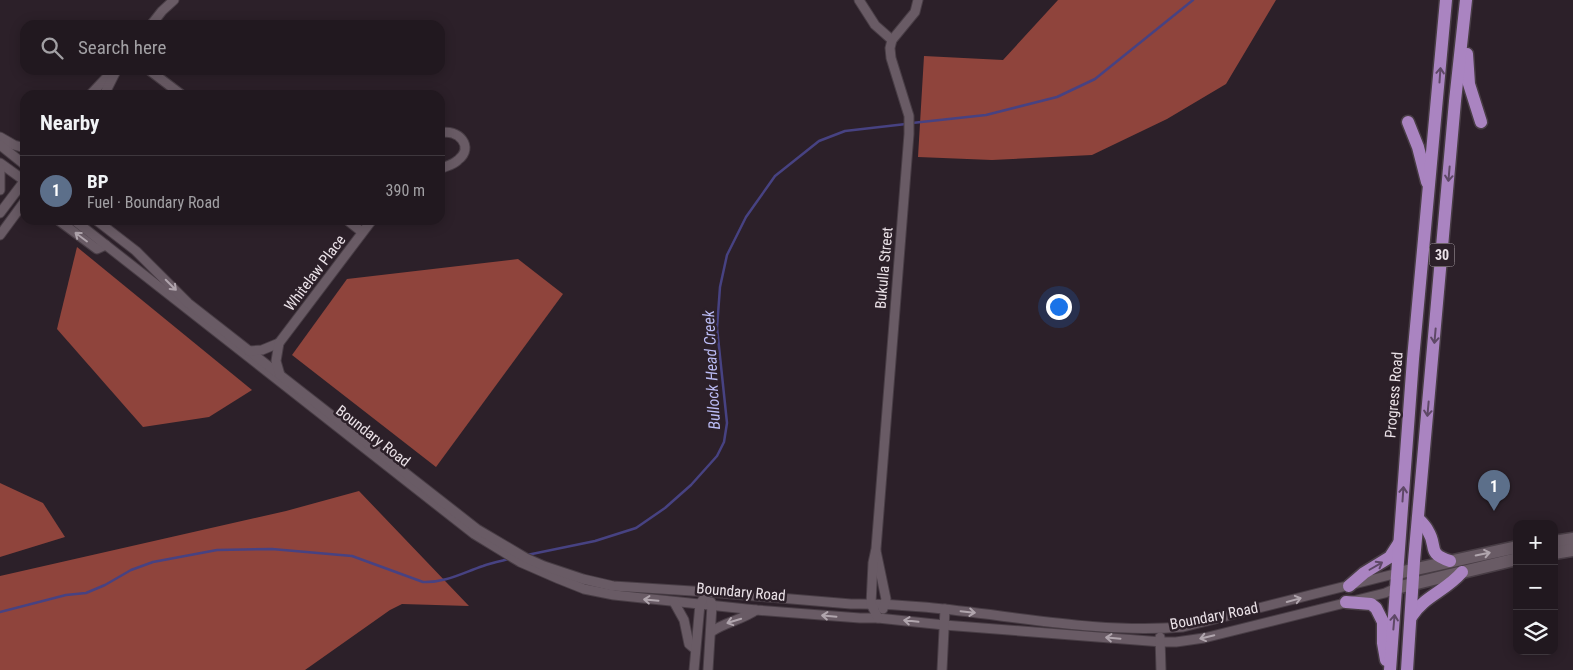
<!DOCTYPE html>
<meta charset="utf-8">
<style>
:root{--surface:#21181f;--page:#2d252c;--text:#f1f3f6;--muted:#a2a0a4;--line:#3e373d;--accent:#1a73e8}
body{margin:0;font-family:"Roboto Condensed",sans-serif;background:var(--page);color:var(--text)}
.controls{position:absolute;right:15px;bottom:15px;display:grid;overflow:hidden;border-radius:10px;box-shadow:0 2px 12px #0003}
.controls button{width:45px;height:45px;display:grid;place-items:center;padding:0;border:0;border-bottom:1px solid var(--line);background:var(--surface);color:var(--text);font:25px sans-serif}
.you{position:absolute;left:1058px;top:306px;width:18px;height:18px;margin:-12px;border:4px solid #fff;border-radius:50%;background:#1a73e8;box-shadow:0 0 0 8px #1a73e833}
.badge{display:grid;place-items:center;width:32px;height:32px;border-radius:50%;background:var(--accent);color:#fff;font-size:16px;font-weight:700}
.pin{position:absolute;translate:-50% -41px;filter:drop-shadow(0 1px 2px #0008)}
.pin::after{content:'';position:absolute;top:26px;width:18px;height:15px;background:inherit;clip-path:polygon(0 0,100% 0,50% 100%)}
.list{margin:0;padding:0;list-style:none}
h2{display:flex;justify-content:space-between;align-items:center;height:65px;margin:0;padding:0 20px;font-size:21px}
h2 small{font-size:16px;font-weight:400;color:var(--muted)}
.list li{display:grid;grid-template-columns:32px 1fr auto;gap:15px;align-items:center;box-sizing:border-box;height:70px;padding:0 20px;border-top:1px solid var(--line)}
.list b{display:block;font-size:19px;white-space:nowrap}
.list p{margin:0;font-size:16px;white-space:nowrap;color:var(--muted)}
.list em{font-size:16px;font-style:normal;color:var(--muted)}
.icon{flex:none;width:28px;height:28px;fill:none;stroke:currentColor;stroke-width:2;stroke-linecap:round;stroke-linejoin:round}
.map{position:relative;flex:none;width:1573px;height:670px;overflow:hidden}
.search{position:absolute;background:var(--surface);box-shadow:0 2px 12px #0003;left:20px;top:20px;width:425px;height:55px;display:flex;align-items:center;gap:12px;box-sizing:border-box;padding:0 18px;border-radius:15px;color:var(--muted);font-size:19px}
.panel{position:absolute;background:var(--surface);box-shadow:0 2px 12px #0003;left:20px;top:90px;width:425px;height:135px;border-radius:15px}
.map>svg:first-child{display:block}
.forest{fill:#8f443c}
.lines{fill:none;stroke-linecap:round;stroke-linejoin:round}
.stream{stroke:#474282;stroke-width:2.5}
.street-casing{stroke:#483d45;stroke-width:11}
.secondary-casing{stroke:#483d45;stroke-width:15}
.primary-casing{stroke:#483d45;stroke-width:15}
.street{stroke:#695b65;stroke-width:9}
.secondary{stroke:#695b65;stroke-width:12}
.primary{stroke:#aa84c1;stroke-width:12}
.oneway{stroke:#5e4866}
.oneway2{stroke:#b0a5ad}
.labels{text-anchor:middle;stroke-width:5;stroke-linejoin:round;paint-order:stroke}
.shield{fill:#2c2029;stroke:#b2a8af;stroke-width:1}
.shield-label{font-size:14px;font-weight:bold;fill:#ebe2e8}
.street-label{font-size:15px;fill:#ebe2e8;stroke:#2c2029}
.water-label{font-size:16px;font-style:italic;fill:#bbbcf5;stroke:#2c2029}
</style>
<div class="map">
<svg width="1573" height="670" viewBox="0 0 1573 670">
<rect width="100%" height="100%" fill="#2c2029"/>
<g class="forest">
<path d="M1058,0H1276L1226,84L1167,119L1092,155L992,160L918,157L924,56L1003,60Z"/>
<path d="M77,247L252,390L209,417L143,427L57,329Z"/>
<path d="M518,259L563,294L436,467L292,355L347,279Z"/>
<path d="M0,483L43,503L65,537L0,557Z"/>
<path d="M359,491L469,606L402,604L390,610L305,670H0V576L286,511Z"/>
</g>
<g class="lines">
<g class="stream">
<path d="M912,123L986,115L1057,97L1095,79L1193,0"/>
<path d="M527,555L595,541L636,528L665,508L691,485L717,456L724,442L727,423L717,328L720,287L727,255L746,217L775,176L819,141L845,131L906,124"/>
<path d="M0,612L66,595L86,593L105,585L131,570L153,562L217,550L272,549L352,556L423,582C445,583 462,573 483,566C491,563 501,561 509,559"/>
</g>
<g class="street-casing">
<g id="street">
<path d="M859,0L875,25L892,40"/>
<path d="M151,25L162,11L174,0"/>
<path d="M149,70L182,95"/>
<path d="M90,95L105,79L114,74"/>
<path d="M104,95L115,73"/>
<path d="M440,133C458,128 475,147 458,160C453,165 446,166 440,169"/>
<path d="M0,137L14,145L25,148"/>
<path d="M0,145L25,165"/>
<path d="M0,163L25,181"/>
<path d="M0,169V190"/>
<path d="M0,213L25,180"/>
<path d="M58,220L97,249L106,245"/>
<path d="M74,220L474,534L520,562L559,579L584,589L614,595L756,610L860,618H878L944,625L1162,642H1176L1204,638L1385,593L1396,588"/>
<path d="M96,220L136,251L188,303L477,529L526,558L544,566L583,579L613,586L708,592L851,604C962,602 1072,636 1183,627L1398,573"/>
<path d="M347,220L362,232"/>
<path d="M0,235L25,201"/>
<path d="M249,351L262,350L279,343"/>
<path d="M280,375L276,361L279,343L372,220"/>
<path d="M876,551L886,599L883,609"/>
<path d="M674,602L684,620L689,644L695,649"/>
<path d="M878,618L871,604L873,563L876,549L909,134V116L891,58L890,48L892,40L915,12L918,0"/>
<path d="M711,632C725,622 742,620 756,610"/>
<path d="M1160,637L1161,670"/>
<path d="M694,670L700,604L708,592"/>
<path d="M708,670L712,605L711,602"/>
<path d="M942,670L945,609"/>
</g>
</g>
<g class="secondary-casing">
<g id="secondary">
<path d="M1554,542L1573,539"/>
<path d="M1554,553L1573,550"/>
<path d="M1398,573L1517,547"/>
<path d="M1396,588L1517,559"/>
</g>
</g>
<g class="primary-casing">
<g id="primary">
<path d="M1467,54L1469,84L1481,122"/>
<path d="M1408,122L1418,147L1427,182"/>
<path d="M1418,518C1421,522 1426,526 1428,531C1438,547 1426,553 1450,561"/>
<path d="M1349,586L1364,573L1390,557L1399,543"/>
<path d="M1346,602L1371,604L1376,608L1383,622V643L1386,660"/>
<path d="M1411,617C1424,596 1446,591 1462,572"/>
<path d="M1390,670L1413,359L1446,0"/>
<path d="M1407,670L1414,561L1455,101L1466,0"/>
</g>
</g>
<use href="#street" class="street"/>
<use href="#secondary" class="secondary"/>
<use href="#primary" class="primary"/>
</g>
<defs><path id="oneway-shaft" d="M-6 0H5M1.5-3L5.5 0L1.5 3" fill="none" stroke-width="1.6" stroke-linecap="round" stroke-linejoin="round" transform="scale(1.25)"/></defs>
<g class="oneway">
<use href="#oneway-shaft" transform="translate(1440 75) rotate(-86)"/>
<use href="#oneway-shaft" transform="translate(1449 174) rotate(95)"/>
<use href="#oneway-shaft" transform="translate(1435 336) rotate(95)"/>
<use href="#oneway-shaft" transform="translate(1428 409) rotate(95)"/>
<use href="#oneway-shaft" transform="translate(1403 494) rotate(-86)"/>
<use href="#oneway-shaft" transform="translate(1376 566) rotate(-30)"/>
<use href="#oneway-shaft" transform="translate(1394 622) rotate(-85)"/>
</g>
<g class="oneway2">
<use href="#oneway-shaft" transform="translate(81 237) rotate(-143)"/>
<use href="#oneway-shaft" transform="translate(171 285) rotate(45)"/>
<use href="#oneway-shaft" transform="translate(1483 554) rotate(-12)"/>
<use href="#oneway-shaft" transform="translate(651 600) rotate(-175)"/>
<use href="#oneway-shaft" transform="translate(1294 600) rotate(-15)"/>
<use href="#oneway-shaft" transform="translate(968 612) rotate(6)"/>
<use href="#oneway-shaft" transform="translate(829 616) rotate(-175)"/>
<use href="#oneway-shaft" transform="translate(734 621) rotate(163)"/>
<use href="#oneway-shaft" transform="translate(911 621) rotate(-174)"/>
<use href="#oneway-shaft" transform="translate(1207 637) rotate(167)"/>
<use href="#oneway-shaft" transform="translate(1113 638) rotate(-175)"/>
</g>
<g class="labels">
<rect class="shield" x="1429.5" y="243.5" width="25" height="23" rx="4"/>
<g class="shield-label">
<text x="1442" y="260">30</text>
</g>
<g class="street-label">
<text transform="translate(884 268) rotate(-85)" y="5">Bukulla Street</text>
<text transform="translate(315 273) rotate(-53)" y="5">Whitelaw Place</text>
<text transform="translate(1394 395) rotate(-85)" y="5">Progress Road</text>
<text transform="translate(373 436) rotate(38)" y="5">Boundary Road</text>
<text transform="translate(741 592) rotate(5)" y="5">Boundary Road</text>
<text transform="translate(1214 616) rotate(-11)" y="5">Boundary Road</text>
</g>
<g class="water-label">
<text transform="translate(711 370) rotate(-93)" y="6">Bullock Head Creek</text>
</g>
</g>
</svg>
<div class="controls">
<button>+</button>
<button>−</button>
<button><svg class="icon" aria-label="layers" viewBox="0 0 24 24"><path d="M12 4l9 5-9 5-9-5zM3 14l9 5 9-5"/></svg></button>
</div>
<div class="you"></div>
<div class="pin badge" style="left:1494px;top:511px;background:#5c6f8a">1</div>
<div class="search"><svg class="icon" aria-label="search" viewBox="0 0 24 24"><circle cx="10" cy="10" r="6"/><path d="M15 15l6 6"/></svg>Search here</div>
<section class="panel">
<h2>Nearby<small></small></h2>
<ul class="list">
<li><span class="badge" style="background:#5c6f8a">1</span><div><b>BP</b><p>Fuel · Boundary Road</p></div><em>390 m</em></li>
</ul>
</section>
</div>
